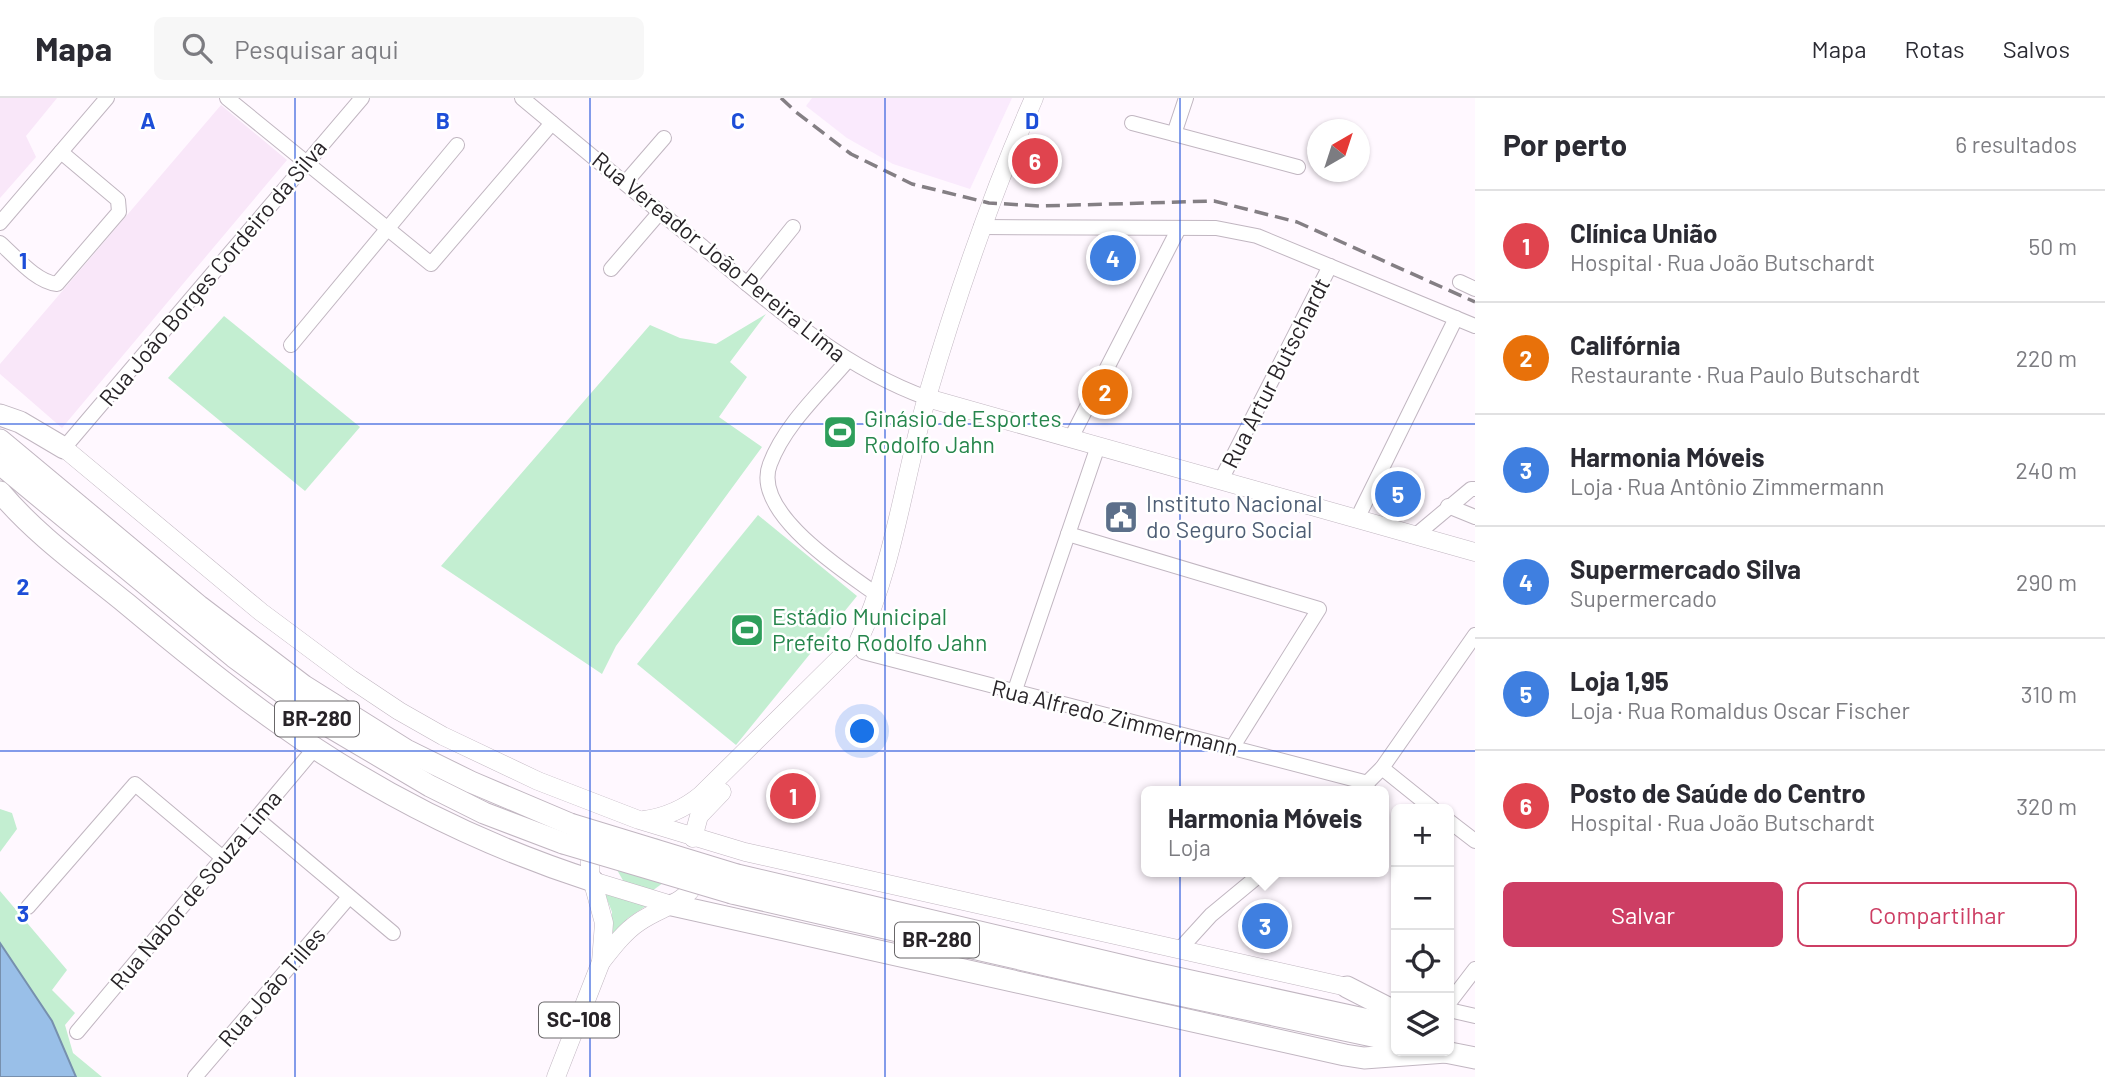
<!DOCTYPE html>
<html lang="pt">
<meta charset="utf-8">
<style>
:root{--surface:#fff;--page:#f7f7f7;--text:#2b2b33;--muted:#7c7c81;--line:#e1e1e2;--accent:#cd3e64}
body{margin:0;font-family:Barlow,sans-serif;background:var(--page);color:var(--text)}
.controls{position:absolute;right:21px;bottom:21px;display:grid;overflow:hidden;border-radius:10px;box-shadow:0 2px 5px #0004}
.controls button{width:63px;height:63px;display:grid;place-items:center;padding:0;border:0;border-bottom:2px solid var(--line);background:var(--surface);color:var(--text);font:35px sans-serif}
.compass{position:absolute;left:1307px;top:21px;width:63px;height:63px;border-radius:50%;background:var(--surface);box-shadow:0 2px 5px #0004;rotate:39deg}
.you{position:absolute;left:863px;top:634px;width:24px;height:24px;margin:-18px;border:5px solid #fff;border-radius:50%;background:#1a73e8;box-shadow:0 0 0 10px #1a73e833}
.badge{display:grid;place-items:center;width:46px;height:46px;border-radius:50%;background:var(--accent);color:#fff;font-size:23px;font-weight:700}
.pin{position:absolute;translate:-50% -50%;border:4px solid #fff;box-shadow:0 2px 7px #0006}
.popup{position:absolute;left:1141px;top:688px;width:248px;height:91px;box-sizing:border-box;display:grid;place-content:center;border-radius:10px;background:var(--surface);filter:drop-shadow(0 2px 5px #0005);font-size:23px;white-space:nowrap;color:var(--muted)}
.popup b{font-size:26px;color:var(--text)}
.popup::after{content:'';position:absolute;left:50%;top:100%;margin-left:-14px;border:14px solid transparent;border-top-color:var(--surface)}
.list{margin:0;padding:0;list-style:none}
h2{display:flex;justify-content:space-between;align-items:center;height:91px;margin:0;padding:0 28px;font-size:30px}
h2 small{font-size:23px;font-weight:400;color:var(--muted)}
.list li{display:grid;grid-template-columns:46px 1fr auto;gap:21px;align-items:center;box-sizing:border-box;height:112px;padding:0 28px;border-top:2px solid var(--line)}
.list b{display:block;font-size:26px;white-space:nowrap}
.list p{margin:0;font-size:23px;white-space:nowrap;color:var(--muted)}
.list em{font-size:23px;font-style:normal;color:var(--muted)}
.actions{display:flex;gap:14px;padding:21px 28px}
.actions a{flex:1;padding:16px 0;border:2px solid var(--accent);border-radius:10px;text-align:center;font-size:24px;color:var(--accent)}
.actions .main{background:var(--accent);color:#fff}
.icon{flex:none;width:38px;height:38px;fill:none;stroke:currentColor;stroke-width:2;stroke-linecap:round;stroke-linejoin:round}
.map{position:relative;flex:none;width:1475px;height:979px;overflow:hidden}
header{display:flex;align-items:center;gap:42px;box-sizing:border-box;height:98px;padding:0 35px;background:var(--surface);border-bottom:2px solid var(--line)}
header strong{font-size:33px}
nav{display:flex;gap:38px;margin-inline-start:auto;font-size:24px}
.search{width:490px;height:63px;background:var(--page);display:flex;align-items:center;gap:18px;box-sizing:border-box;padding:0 24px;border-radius:10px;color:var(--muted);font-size:26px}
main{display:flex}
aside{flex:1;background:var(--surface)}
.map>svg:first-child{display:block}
.built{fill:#f9e7f9}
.education{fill:#faeafd}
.green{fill:#c3eed1}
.water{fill:#99bfe8;stroke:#7790ae;stroke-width:2}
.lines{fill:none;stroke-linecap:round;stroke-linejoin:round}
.minor-casing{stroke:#c1b6c1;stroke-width:16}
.major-casing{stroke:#c1b6c1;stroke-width:19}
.highway-casing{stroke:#c1b6c1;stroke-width:23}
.minor{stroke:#fff;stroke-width:14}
.major{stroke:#fff;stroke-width:18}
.highway{stroke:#fff;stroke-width:21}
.rail{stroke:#847f84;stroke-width:3.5;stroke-dasharray:14 7;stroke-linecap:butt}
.highway-bridge-casing{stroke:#c1b6c1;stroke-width:23;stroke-linecap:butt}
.highway-bridge{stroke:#fff;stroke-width:21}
.grid{fill:none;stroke:#1d4ed8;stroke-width:2;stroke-opacity:0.55}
.labels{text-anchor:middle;stroke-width:5;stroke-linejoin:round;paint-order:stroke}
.shield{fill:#fff;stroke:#686668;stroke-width:2}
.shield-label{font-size:21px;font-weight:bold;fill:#282428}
.street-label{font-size:23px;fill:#282428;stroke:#fff}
.leisure-label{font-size:23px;fill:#27864d;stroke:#fff;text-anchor:start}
.service-label{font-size:23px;fill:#4e5e75;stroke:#fff;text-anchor:start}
.grid-label{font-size:23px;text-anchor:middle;font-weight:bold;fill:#1d4ed8;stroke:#fff;stroke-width:5;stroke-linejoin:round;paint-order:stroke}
</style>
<header>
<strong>Mapa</strong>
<div class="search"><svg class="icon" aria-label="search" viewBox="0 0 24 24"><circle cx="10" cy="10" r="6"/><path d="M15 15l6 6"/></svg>Pesquisar aqui</div>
<nav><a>Mapa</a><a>Rotas</a><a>Salvos</a></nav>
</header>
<main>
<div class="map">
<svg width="1475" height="979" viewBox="0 0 1475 979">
<rect width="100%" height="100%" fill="#fff8ff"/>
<g class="built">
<path d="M0,0H57L26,38L36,59L0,100Z"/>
<path d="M221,7L287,62L62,330L0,276V266Z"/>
</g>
<path class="education" d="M812,0H1012L970,91L893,66L847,40L806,8Z"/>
<g class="green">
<path d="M766,216L730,264L747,279L719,319L762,349L616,548L602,576L441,468L650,227L680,240L716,246Z"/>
<path d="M224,218L360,329L305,393L168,280Z"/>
<path d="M758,417L857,498L736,647L637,566Z"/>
<path d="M0,711L12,715L17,731L0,754Z"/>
<path d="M641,737L659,741L666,747L667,782L652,793L625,786L616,770Z"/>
<path d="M0,793L67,872L52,892L75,915L65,927L73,955L102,979H76L52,923L0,845Z"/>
<path d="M605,796L646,808L628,820L610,841L612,814Z"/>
</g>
<path class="water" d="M0,845L52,923L76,979H0Z"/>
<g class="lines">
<g class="minor-casing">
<g id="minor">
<path d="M227,0L431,166L552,25"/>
<path d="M522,0C582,50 642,100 703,149C772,207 841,269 927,300"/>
<path d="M1186,0L1174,36L1298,69"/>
<path d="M1132,25L1174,36"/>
<path d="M625,85L664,40"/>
<path d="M0,125L107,0"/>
<path d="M981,129L1216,130L1257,138L1475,228"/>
<path d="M0,145C15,158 36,184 57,186L119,114L118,102L61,54"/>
<path d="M611,171L660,114"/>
<path d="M1460,184L1475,191"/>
<path d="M747,186L793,129"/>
<path d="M291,247L457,47"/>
<path d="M848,262C821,294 785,326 770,366C751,414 844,473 876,496"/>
<path d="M1071,340L1179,130"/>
<path d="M64,350L362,0"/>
<path d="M1221,382L1330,168"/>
<path d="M1448,408L1475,419"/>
<path d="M1357,421L1456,220"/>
<path d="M1068,436L1319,511L1232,650"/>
<path d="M1416,437L1471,391H1475"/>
<path d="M863,554L1368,685"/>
<path d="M1014,595L1098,348"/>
<path d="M1382,670L1433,711"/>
<path d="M1359,693L1382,670L1475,537"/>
<path d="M256,720L393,835"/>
<path d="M1449,723L1475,743"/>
<path d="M28,809L135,686L223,760"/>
<path d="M1180,851L1211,817L1263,774"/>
<path d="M1449,905L1475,871"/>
<path d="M1449,912L1475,918"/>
<path d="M77,934L315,650"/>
<path d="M195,979L349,799"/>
</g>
</g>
<g class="major-casing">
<g id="major">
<path d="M927,300L1475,454"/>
<path d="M64,350L261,514L351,581L399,613L443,638L538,683L639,722L745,754L1347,889"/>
<path d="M858,544C894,467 904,380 927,299C957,197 991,97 1034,0"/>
<path d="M644,722C666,719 684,711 701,697L850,550"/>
<path d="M693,740L699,718L722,694"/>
<path d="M593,783L672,807"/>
<path d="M601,864C612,850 624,834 639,824C665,806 690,807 701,772"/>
<path d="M556,979L601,864L604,825L590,774V762L598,742"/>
</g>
</g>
<g class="highway-casing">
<g id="highway">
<path d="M0,317L20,324L64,350"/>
<path d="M0,342L199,508L304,588L406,652L471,684L570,726"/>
<path d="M0,366L234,559L325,626L430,688L484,715L563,745"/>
<path d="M0,394C36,437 83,470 127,506C176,547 225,587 277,624C373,693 481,747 593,783"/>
<path d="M737,777L1145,873L1396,928"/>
<path d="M732,795L1142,889L1396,943"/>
<path d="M672,807L1345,957L1364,960L1446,954"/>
<path d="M1347,889L1396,914"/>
<path d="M1440,953L1475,960"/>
</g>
</g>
<use href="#minor" class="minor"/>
<use href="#major" class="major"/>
<use href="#highway" class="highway"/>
<path class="rail" d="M781,0L796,14L851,56L912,86L989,105L1041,108L1214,103L1297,124L1475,204"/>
<g class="highway-bridge-casing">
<g id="highway-bridge">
<path d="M570,726L737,777"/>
<path d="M563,745L732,795"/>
</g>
</g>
<use href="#highway-bridge" class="highway-bridge"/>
</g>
<path class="grid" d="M295,0V979M590,0V979M885,0V979M1180,0V979M0,326H1475M0,653H1475"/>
<defs>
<g id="stadium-square" transform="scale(1.75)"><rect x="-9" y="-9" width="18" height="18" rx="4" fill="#2e9e5b" stroke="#fff"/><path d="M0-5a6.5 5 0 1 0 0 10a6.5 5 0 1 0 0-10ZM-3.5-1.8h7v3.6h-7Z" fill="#fff"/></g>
<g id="civic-square" transform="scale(1.75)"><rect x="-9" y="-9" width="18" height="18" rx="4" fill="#5c6f8a" stroke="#fff"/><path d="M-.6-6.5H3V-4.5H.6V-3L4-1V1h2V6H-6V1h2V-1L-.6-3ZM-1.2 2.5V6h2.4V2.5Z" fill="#fff"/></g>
</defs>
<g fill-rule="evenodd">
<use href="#stadium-square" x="840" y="334"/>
<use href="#civic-square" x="1121" y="419"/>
<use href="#stadium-square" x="747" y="532"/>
</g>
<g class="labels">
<g class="shield">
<rect x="275" y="603.5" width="84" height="35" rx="5"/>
<rect x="895" y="824.5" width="84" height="35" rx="5"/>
<rect x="539" y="904.5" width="80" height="35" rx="5"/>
</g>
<g class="shield-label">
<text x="317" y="628">BR-280</text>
<text x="937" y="849">BR-280</text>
<text x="579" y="929">SC-108</text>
</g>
<g class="street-label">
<text transform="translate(719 159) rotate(39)" y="8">Rua Vereador João Pereira Lima</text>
<text transform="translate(213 175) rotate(-50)" y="8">Rua João Borges Cordeiro da Silva</text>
<text transform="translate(1276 275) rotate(-63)" y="8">Rua Artur Butschardt</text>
<text transform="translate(1115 620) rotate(14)" y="8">Rua Alfredo Zimmermann</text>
<text transform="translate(196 792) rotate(-50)" y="8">Rua Nabor de Souza Lima</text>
<text transform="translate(272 889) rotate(-49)" y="8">Rua João Tilles</text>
</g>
<g class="leisure-label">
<text x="864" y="329">Ginásio de Esportes<tspan x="864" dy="26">Rodolfo Jahn</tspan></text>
<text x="772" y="527">Estádio Municipal<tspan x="772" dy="26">Prefeito Rodolfo Jahn</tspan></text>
</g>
<g class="service-label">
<text x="1146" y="414">Instituto Nacional<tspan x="1146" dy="26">do Seguro Social</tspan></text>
</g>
</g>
<g class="grid-label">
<text x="148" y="31">A</text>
<text x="443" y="31">B</text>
<text x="738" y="31">C</text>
<text x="1032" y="31">D</text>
<text x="23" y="171">1</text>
<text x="23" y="497">2</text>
<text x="23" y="824">3</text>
</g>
</svg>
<div class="controls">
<button>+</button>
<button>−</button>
<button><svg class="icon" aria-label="locate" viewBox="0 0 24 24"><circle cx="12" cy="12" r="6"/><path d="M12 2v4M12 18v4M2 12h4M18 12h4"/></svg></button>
<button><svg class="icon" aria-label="layers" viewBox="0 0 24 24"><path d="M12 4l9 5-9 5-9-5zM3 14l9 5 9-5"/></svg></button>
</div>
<svg class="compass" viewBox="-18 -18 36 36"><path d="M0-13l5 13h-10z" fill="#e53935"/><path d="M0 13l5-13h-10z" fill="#7c7c81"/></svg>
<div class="you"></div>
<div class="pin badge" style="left:793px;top:698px;background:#e0444e">1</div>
<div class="pin badge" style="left:1105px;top:294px;background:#e8710a">2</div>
<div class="pin badge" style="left:1265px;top:828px;background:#3f7fe0">3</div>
<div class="popup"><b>Harmonia Móveis</b>Loja</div>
<div class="pin badge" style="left:1113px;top:160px;background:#3f7fe0">4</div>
<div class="pin badge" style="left:1398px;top:396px;background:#3f7fe0">5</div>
<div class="pin badge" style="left:1035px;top:63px;background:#e0444e">6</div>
</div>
<aside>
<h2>Por perto<small>6 resultados</small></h2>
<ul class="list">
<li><span class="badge" style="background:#e0444e">1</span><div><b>Clínica União</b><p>Hospital · Rua João Butschardt</p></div><em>50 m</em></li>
<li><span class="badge" style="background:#e8710a">2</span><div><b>Califórnia</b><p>Restaurante · Rua Paulo Butschardt</p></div><em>220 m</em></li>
<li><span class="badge" style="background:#3f7fe0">3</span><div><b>Harmonia Móveis</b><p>Loja · Rua Antônio Zimmermann</p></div><em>240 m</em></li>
<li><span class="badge" style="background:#3f7fe0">4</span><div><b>Supermercado Silva</b><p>Supermercado</p></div><em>290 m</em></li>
<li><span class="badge" style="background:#3f7fe0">5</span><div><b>Loja 1,95</b><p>Loja · Rua Romaldus Oscar Fischer</p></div><em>310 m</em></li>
<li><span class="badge" style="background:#e0444e">6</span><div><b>Posto de Saúde do Centro</b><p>Hospital · Rua João Butschardt</p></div><em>320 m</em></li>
</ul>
<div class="actions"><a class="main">Salvar</a><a>Compartilhar</a></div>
</aside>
</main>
